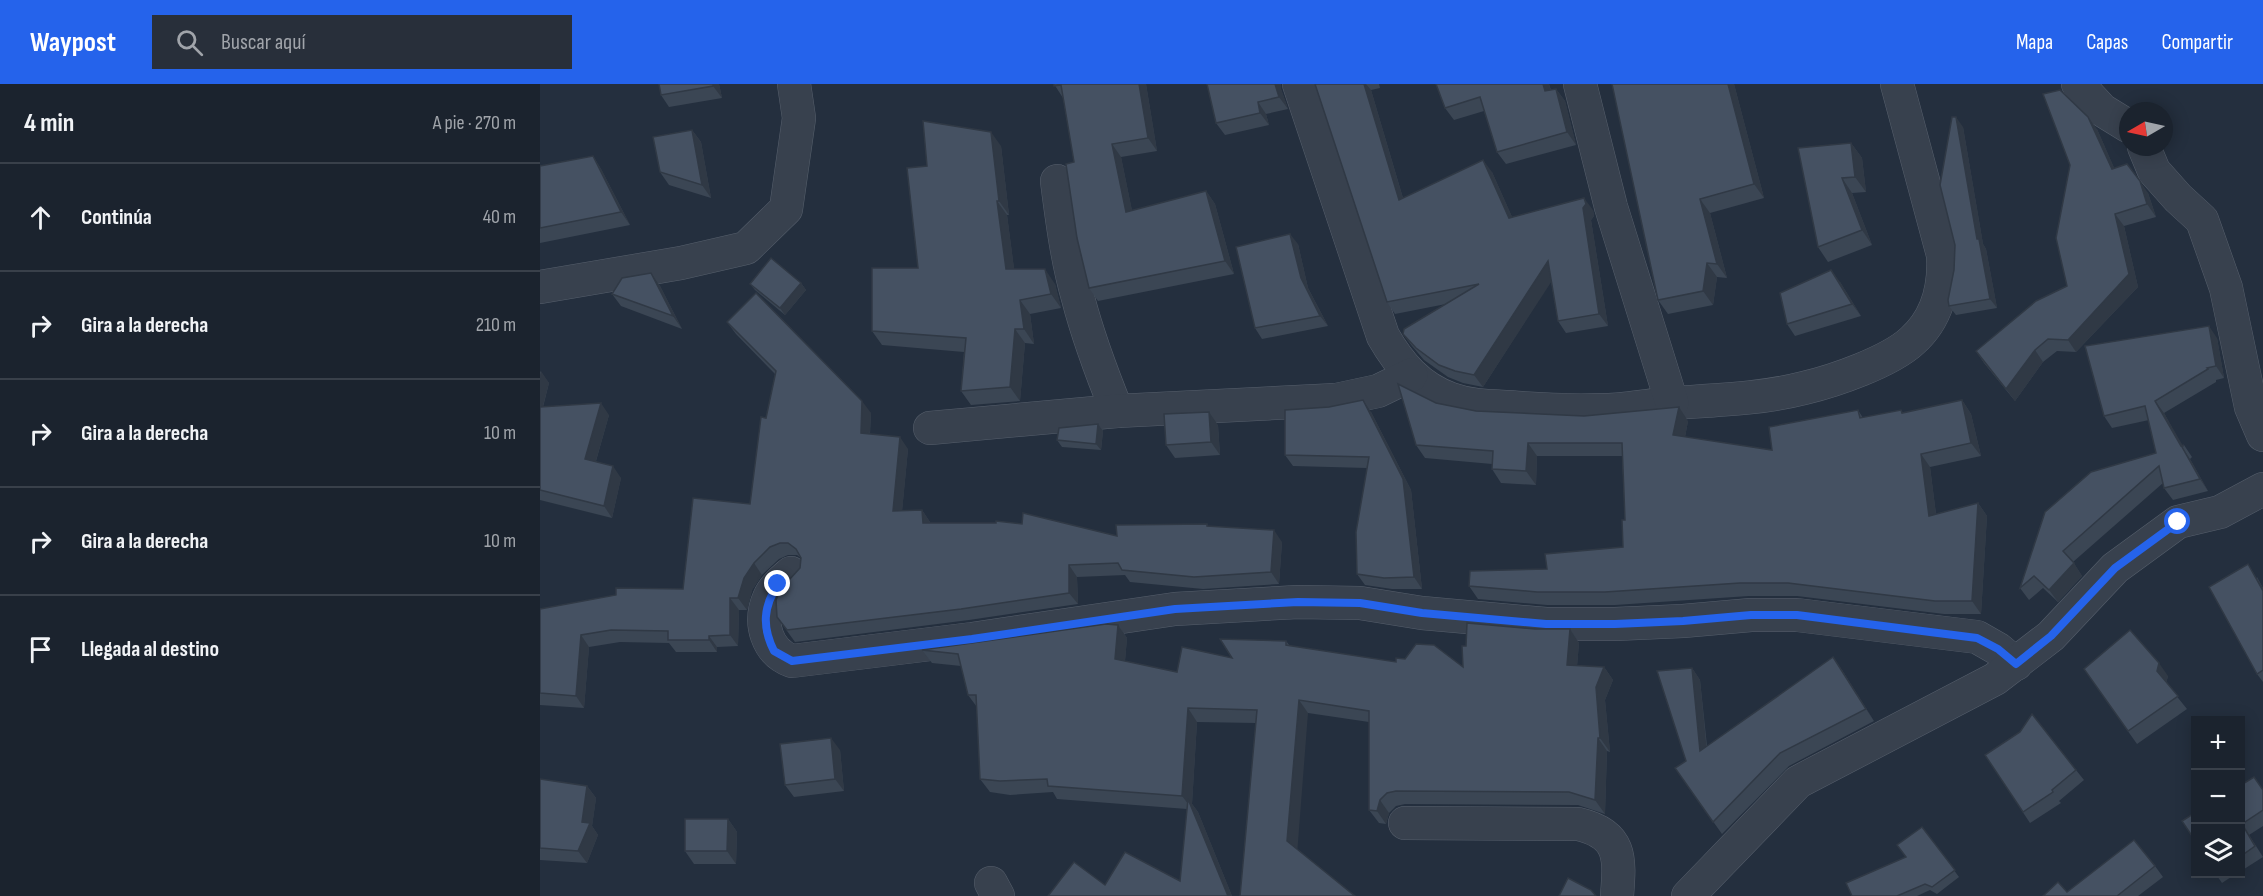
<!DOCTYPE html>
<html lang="es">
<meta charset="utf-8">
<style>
:root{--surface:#1b232e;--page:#282f3a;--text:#f1f3f6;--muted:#a0a4aa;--line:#39404a;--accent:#2563eb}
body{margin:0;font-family:"Sofia Sans Condensed",sans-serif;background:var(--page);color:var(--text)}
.controls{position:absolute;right:18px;bottom:18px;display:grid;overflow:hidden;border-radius:0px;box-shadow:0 3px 15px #0003}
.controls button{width:54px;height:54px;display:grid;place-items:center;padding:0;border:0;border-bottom:2px solid var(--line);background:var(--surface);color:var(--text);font:30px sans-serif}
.compass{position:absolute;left:1579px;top:18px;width:54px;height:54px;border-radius:50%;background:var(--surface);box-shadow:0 3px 15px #0003;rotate:261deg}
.stop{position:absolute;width:18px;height:18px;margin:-14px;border:4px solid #2563eb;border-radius:50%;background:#fff}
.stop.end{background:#2563eb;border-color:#fff;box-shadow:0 2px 6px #0008}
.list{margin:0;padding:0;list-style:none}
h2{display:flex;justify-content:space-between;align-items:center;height:78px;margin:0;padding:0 24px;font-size:26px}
h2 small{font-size:20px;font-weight:400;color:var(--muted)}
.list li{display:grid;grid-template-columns:39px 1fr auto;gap:18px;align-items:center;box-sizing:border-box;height:108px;padding:0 24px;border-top:2px solid var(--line)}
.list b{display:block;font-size:22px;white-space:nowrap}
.list em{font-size:20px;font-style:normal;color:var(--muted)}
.icon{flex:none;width:33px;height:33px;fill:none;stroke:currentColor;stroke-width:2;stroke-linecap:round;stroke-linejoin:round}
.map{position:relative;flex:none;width:1723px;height:812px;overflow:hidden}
header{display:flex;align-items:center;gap:36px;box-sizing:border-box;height:84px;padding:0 30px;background:var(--accent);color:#fff}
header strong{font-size:28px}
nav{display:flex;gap:33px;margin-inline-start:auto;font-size:21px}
.search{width:420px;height:54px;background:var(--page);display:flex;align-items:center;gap:15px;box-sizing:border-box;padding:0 21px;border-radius:0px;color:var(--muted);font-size:22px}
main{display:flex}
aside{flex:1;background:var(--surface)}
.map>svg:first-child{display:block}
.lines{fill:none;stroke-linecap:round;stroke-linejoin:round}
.minor-casing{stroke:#565f6c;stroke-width:34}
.minor{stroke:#38414e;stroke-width:33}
.wall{fill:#3b4654}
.shaded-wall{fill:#303945}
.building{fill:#455162;stroke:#303945;stroke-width:1.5}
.route{stroke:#2563eb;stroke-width:8}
</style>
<header>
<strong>Waypost</strong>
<div class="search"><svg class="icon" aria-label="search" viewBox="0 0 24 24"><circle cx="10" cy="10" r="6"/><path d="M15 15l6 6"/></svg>Buscar aquí</div>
<nav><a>Mapa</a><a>Capas</a><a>Compartir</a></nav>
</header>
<main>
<aside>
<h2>4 min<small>A pie · 270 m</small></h2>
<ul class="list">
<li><svg class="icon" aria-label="ahead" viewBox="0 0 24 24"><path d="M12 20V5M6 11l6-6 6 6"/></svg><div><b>Continúa</b></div><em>40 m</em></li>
<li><svg class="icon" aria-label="right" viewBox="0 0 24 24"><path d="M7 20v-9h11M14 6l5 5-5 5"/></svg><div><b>Gira a la derecha</b></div><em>210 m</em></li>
<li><svg class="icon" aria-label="right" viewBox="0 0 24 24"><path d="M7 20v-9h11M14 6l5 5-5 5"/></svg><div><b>Gira a la derecha</b></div><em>10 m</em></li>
<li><svg class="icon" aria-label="right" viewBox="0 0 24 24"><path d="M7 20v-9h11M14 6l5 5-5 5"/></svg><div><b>Gira a la derecha</b></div><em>10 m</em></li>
<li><svg class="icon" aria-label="arrive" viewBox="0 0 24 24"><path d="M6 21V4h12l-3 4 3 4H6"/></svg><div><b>Llegada al destino</b></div></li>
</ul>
</aside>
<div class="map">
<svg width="1723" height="812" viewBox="0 0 1723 812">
<rect width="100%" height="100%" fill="#242f3e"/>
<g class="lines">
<g class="minor-casing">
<g id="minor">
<path d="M759,0L843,252C859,280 879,304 911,315C930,322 950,322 969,323C1001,326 1033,327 1065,326C1087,326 1110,321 1133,319C1177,316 1221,315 1264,304C1294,297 1349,278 1372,257C1397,235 1405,203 1403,171L1357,0"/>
<path d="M1040,0L1071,123L1132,319"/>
<path d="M1538,0L1562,26L1588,42"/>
<path d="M1604,63L1614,87L1638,114L1662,136L1686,204L1711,323L1723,351"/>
<path d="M517,97C522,136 527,176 538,214C548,253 562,290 577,327"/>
<path d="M0,203L141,179L206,164L246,125L259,34L254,0"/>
<path d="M390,344L577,327L796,316L838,307L871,291"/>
<path d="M251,489C243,496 233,504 229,514C218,539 227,568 252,577L432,555L635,525L758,518L820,519L882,529L1006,540H1075L1143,537L1211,531H1257L1437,553L1458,565L1476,580"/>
<path d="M865,739L1038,740C1082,750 1080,774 1077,812"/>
<path d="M451,799L458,812"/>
<path d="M1148,812L1258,698L1455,595L1511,552L1575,484L1638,438L1680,428L1723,405"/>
</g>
</g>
<use href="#minor" class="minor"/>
</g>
<g class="wall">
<path d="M119,0H179L182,14L129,23L121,11Z"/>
<path d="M514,0H606L617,67L581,73L592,127L666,107L675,120L694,190L558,217L549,204L534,78L523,14Z"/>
<path d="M775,0H839L840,4L831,6L863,114L952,88L972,133L1053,126L1054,132L1051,136L1068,242L1026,249L1018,237L1011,197L943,303L923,299L908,293L884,276L872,262L863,250L906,220L855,230L847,218Z"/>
<path d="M896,0H1009L1011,6L1016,5L1025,17L1036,61L966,80L957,68L944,27L914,36L905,24Z"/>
<path d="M1194,0L1224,114L1170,129L1187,194L1177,193L1173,221L1128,230L1118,216Z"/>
<path d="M741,5L748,25L726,30L729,41L685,51L676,39Z"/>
<path d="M1423,43L1443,160L1446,165L1457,224L1416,231L1409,222L1414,186Z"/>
<path d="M1557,45L1574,84L1608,109L1616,133L1584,142L1598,203L1536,268L1517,267L1503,278L1475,317L1444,279L1436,267L1527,202Z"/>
<path d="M152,46L161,58L171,114L129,101L120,88Z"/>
<path d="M1311,59L1322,74L1326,108L1312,109L1332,161L1288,178L1278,163Z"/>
<path d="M461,62L469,131H467L474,185L515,200L521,224L490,230L494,260L485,259L480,317L431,321L421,307L424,268L342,261L332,247L378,184Z"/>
<path d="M53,72L61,85L90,141L0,159V82Z"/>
<path d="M758,160L768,204L788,242L722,255L715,244Z"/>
<path d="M111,189L120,202L142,245L81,222L72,210Z"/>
<path d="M1300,198L1321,232L1255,252L1247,240Z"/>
<path d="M261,199L266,206L245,231L215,206L210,200Z"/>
<path d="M187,238L331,329L330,350L368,365L362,427L382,426L390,438V439L577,452L667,440L668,442L742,458L739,500L663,505L590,498L585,491L537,493L538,520L429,536L255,558L237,533L260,484L261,474L257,471H248L239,475L222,491L212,506L207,526H199L198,562L177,563V568H136L129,559L80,558L49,563L44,624L0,621V525L143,505L210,420L235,290L196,250Z"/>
<path d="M1677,254L1684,294L1676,296V298L1624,329L1642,362L1644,361L1652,373L1650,375L1668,407L1633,416L1624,404L1623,399L1533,478L1542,492L1518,518L1503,504L1489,516L1480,504L1616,369L1609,336L1572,344L1564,332Z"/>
<path d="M0,287L9,299L3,323L69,331L56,377L81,394L72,434L0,416Z"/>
<path d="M1422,316L1431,330L1441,372L1390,383L1396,430L1438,419L1447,432L1441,530H1404L1257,512H1209L1075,521H1007L938,515L929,502L1007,485L1083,463L1085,436L1082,372H997L996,401L961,399L952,385V380L885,374L876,361L936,327L1148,337L1145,353L1232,366L1318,326L1323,334L1361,326L1363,329Z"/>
<path d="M831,328L871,406L882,505H852L825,501L817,490L827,384L753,382L745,371Z"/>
<path d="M558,340L563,347L561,366L522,363L517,356Z"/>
<path d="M678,341L680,371L635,374L626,361Z"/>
<path d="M1717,493L1723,504V598L1717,590Z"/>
<path d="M578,541L587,554L585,577L637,588L692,574L746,557L750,562L856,578L923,583L926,562L995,545H1030L1039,559L1037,582L1064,583L1073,596L1065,616L1070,668L1067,667L1065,730L1038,721L865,720L856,722L849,729L846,740L839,739L829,726V638L768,629L700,812L716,639L657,638L652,720L658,728L692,812H508L565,801L640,797L647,725L517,715L513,708L470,711L450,708L440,695L437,623L428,611L421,582L392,579L382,566Z"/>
<path d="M1152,584L1160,596L1167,662L1302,586L1334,637L1249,682L1182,750L1135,684L1146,677Z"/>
<path d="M1544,585L1628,592L1626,599L1647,625L1597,660Z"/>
<path d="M300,666L304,707L254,713L245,701Z"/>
<path d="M1445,671L1536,686L1544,696L1519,717L1521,719L1490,739Z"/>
<path d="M0,695L47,702L56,714L52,742L58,751L47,779L0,776Z"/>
<path d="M1701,701L1723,706V742L1709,751L1723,773L1701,787Z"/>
<path d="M188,735L197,748L196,780H154L145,767Z"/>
<path d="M1382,743L1419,793L1397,810L1390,806L1377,812H1312L1366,773Z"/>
<path d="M1615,782L1623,793L1598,812H1503L1527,808Z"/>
<path d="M1675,789H1697L1682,799Z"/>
</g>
<g class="shaded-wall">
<path d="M173,0H179L182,14L173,2Z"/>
<path d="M599,0H606L617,67L608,54Z"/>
<path d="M735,0H741V5L748,25L739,13Z"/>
<path d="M824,0H826L831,6L867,128L859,116Z"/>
<path d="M1003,0H1009L1014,20L1005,7Z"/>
<path d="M1188,0H1194L1224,114L1214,100Z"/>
<path d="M1016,5L1025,17L1036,61L1027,48Z"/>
<path d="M718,18L726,30L729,41L720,29Z"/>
<path d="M1416,33L1423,43L1443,160L1446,165L1457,224L1450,215L1437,155Z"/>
<path d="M1548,33L1557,45L1580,97L1572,85Z"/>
<path d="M152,46L161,58L171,114L162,101Z"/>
<path d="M451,48L461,62L469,131L459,117Z"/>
<path d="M1311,59L1322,74L1326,108L1315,93Z"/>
<path d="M572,60L581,73L595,141L586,128Z"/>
<path d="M53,72L61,85L90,141L81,128Z"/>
<path d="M943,76L952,88L978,146L969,134Z"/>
<path d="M1302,94L1312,109L1332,161L1322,146Z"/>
<path d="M1600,97L1608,109L1616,133L1607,120Z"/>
<path d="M666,107L675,120L694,190L685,177Z"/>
<path d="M1044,114L1053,126L1054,132L1051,136L1068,242L1059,230L1043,124Z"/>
<path d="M1160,115L1170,129L1187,194L1177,180Z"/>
<path d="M457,117L467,131L476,199L466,185Z"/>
<path d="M1575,130L1584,142L1598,203L1536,268L1528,256Z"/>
<path d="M750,150L758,160L768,204L788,242L780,232L761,194Z"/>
<path d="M1008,177L1017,189L943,303L934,291Z"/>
<path d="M1167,179L1177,193L1173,221L1163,207Z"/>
<path d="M505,185L515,200L521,224L511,210Z"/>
<path d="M1291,186L1300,198L1321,232L1312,220Z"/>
<path d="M111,189L120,202L142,245L133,232Z"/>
<path d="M261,199L266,206L245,231L240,224Z"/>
<path d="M480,216L490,230L494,260L484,245Z"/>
<path d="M1669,242L1677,254L1684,294L1676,282Z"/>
<path d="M475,245L485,259L480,317L470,303Z"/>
<path d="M1495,266L1503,278L1475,317L1466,305Z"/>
<path d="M1,287L9,299L0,333V291Z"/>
<path d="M823,316L831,328L871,406L882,505L874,493Z"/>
<path d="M1422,316L1431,330L1441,372L1431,359Z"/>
<path d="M322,317L331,329L329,361L321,349Z"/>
<path d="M1615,317L1624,329L1643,362L1642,363Z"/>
<path d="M61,319L69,331L53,387L45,375Z"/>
<path d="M1139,323L1148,337L1143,364L1133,351Z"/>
<path d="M669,328L678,341L680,371L671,358Z"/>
<path d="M558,340L563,347L561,366L556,360Z"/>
<path d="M360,353L368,365L361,439L353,427Z"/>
<path d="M988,359L997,372L996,401L986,387Z"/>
<path d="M1642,363L1650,375L1668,407L1660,395Z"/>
<path d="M1381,370L1390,383L1398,446L1389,432Z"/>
<path d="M73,382L81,394L72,434L64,422Z"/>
<path d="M1438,419L1447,432L1441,530L1432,517Z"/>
<path d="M382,426L390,438L391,451L383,439Z"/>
<path d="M734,446L742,458L739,500L731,488Z"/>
<path d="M214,479L222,491L212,506L207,526L198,514L204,494Z"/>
<path d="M1534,479L1542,492L1518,518L1509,506Z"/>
<path d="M1708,480L1723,504V507Z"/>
<path d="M529,481L537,493L538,520L529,509Z"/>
<path d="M190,514L199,526L198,562L190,551Z"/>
<path d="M578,541L587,554L584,588L575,575Z"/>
<path d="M1030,545L1039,559L1036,595L1027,581Z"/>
<path d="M41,551L49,563L44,624L36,612Z"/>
<path d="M169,552L177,563V568L169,556Z"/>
<path d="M1293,573L1302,586L1334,637L1326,625Z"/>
<path d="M1619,579L1628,592L1626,600L1617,587Z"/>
<path d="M1064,583L1073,596L1065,616L1070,668L1060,654L1056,603Z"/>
<path d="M1152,584L1160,596L1168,679L1160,667Z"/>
<path d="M759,616L768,629L757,771L747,757Z"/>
<path d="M648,624L657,638L652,720L658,728L692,812H688L652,725L642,712Z"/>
<path d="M291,654L300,666L304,707L295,695Z"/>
<path d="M1058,654L1067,667L1065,730L1055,716Z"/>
<path d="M47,702L56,714L52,742L58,751L47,779L38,767Z"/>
<path d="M840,716L849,729L846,740L837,727Z"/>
<path d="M188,735L197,748L196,780L187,767Z"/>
</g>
<g class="building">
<path d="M119,0H173V2L121,11Z"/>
<path d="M514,0H599L608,54L572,60L586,128L666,107L685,177L549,204L537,154L526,80L534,78L521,1L514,2Z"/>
<path d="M667,0H735L739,13L718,18L720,29L676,39Z"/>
<path d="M775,0H824L859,116L943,76L969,134L1044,114L1046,120L1043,124L1059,230L1018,237L1008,177L934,291L915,287L899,281L876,264L863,250L864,245L939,200L847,218Z"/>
<path d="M896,0H1003L1005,7L1016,5L1027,48L957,68L940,13L905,24Z"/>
<path d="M1072,0H1188L1214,100L1160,115L1177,180L1167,179L1163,207L1118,216Z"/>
<path d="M1520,6L1548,33L1572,85L1587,80L1600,97L1607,120L1575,130L1589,190L1528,256L1508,255L1495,266L1466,305L1436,267L1496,217L1527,202L1516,154L1530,81L1503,10Z"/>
<path d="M1412,33H1416L1437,155H1439L1450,215L1409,222L1408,216L1414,186L1415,161L1400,101Z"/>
<path d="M383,37L451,48L459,117H457L466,185H505L511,210L480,216L484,245H475L470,303L421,307L426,254L332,247V184H378L367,84L387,82Z"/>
<path d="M152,46L162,101L120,88L113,53Z"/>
<path d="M1311,59L1315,93L1302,94L1322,146L1278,163L1258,64Z"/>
<path d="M53,72L81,128L0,144V82Z"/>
<path d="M750,150L761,194L780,232L715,244L696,163Z"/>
<path d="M231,174L261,199L240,224L210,200Z"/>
<path d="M1291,186L1312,220L1247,240L1240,209Z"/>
<path d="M111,189L133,232L72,210L82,194Z"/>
<path d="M216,209L322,317L321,349L360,353L353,427L382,426L383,439H456V437L482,440L483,429L577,452L576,441L667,440V442L734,446L731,488L654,493L582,486L578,479L529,481V509L421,525L247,546L237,533L236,516L240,506L260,484L261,474L256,465L248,459H240L230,463L214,479L204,494L198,514H190V551L169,552V556H128V547L71,546L41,551L36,612L0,609V525L76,511V504L143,505L153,414L210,420L221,333L226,334L236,287L187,238Z"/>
<path d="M1669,242L1676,282L1667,284L1668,285L1615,317L1641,362L1644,361L1642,363L1660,395L1624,404L1619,382L1523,467L1534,479L1509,506L1494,492L1480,504L1505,428L1551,388L1616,369L1605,322L1564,332L1545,262Z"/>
<path d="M858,300L896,319L936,327L1044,332L1139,323L1133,351L1232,366L1229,343L1318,326L1320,334L1361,326L1362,329L1422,316L1431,359L1381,370L1389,432L1438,419L1432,517H1395L1248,499H1200L1065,508H997L929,502L930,487L1007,485L1005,470L1083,463L1082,436H1085L1082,359H988L986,387L952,385L953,367L876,361Z"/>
<path d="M823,316L863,395L874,493L844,494L817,490L816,448L829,373L745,371V326L789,323Z"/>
<path d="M61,319L45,375L73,382L64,422L0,406V323Z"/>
<path d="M669,328L671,358L626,361L624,330Z"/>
<path d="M558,340L556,360L517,356L519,344Z"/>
<path d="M1708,480L1723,507V586L1717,590L1669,503Z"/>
<path d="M927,539L995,545H1030L1027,581L1064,583L1056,603L1060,654H1058L1055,716L1029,708L856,707L847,709L840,716L837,727L829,726V627L759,616L747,757L815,812H700L717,626L648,624L642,712L508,702L507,695L460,697L440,695L436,611H428L418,570L382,566L566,540L578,541L575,575L637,588L642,563L692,574L680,555L746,557V561L856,578V574L865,575L876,560L894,561L923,583L922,562H926Z"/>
<path d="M1590,546L1619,579L1617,587L1638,612L1588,647L1544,585Z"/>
<path d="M1293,573L1326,625L1240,669L1173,738L1135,684L1146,677L1117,587L1152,584L1160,667Z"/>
<path d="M1492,630L1536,686L1512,706L1513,708L1483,728L1445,671L1480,648Z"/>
<path d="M291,654L295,695L245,701L240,660Z"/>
<path d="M1714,693L1723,706V726L1702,740L1715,762L1701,772V701Z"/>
<path d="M0,695L47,702L42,738L50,739L38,767L0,764Z"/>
<path d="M648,715L688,812H508L534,778L565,801L585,768L640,797Z"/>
<path d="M1656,728V758L1642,737Z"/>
<path d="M145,735H188L187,767H145Z"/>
<path d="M1382,743L1415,786L1392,803L1385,800L1357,812H1312L1306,799L1366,773L1357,761Z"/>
<path d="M1594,756L1615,782L1577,812H1503L1518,798L1527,808Z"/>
<path d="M1028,794L1051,806L1056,812H1019Z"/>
</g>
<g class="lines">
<path class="route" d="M238,500C223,523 222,543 234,567L252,577L432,555L635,525L758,518L820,519L882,529L1006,540H1075L1143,537L1211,531H1257L1437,554L1458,565L1476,580L1511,552L1575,484L1638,438"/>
</g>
</svg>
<div class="controls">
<button>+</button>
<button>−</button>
<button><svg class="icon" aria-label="layers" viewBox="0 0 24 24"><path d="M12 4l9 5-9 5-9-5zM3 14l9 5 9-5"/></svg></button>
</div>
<svg class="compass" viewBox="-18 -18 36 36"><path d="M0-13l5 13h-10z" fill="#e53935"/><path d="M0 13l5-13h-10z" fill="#a0a4aa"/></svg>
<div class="stop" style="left:1638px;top:438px"></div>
<div class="stop end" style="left:238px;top:500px"></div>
</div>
</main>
